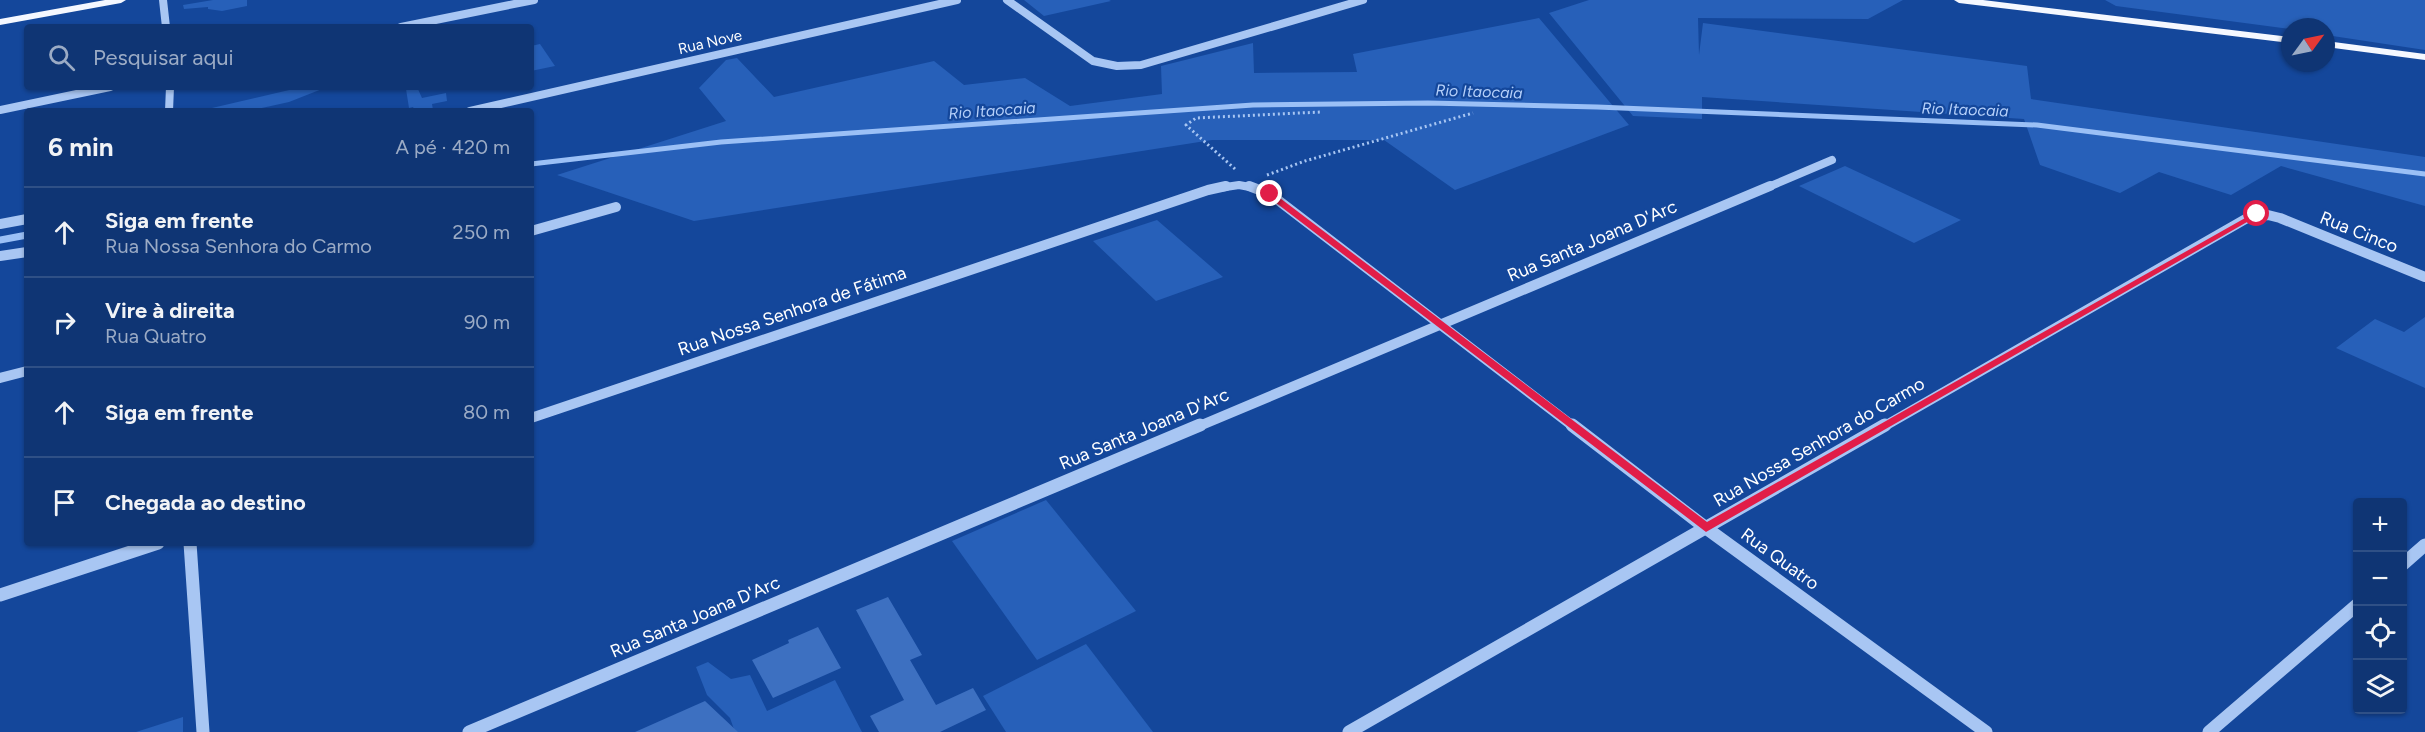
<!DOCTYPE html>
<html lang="pt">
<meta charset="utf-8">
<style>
:root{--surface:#0f3574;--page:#1d407c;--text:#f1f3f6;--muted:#9babc5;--line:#2f5086}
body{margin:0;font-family:Figtree,sans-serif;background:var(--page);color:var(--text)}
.controls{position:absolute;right:18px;bottom:18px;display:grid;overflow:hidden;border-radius:6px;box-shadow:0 2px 4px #0004}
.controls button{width:54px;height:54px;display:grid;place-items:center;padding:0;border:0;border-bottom:2px solid var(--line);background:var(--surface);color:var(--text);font:30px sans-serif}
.compass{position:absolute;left:2281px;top:18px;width:54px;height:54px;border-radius:50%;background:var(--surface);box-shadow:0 2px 4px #0004;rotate:57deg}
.stop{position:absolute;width:18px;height:18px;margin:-14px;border:4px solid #e11d48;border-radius:50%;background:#fff}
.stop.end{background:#e11d48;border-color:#fff;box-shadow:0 2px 6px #0008}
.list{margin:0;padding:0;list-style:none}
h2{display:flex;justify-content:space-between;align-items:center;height:78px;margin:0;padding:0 24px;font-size:26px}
h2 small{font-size:20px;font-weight:400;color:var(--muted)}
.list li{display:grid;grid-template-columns:39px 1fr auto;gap:18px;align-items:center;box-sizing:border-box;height:90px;padding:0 24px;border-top:2px solid var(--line)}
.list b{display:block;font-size:22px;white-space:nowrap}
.list p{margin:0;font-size:20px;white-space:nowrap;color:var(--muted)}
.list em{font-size:20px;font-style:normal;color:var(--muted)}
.icon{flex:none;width:33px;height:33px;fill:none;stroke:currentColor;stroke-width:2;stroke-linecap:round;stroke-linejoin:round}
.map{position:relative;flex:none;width:2425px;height:732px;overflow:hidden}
.search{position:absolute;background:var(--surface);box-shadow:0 2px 4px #0004;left:24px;top:24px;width:510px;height:66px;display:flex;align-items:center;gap:15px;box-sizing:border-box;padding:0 21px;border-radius:6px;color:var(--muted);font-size:22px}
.panel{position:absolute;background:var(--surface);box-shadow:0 2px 4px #0004;left:24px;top:108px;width:510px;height:438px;border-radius:6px}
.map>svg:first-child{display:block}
.green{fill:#2760b9}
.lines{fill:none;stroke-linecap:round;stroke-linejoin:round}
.stream-far1{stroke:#9bc0f6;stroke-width:5}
.stream{stroke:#9bc0f6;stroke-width:7}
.building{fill:#3d70c1}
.path{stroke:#a8c6f3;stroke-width:3;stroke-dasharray:2 3;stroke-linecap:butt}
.minor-far2{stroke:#a8c6f3;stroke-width:8}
.minor-far1{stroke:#a8c6f3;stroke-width:10}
.minor{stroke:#a8c6f3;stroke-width:13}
.major{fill:#f5f8ff;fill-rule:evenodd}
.route{fill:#e11d48}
.labels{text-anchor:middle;stroke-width:4.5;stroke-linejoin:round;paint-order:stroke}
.far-street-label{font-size:15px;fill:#fff;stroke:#14479b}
.far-water-label{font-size:16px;font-style:italic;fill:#b5d0fa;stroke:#14479b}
.street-label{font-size:18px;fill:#fff;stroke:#14479b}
</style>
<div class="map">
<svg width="2425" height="732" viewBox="0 0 2425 732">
<rect width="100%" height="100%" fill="#14479b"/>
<g class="green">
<path d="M213,0H247V6L222,11L208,9V7L184,9L183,5Z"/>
<path d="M1024,0H1109L1111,1L1044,16Z"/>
<path d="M1589,0H1903L1868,19L1698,18L1699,55L1703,23L2027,66L2031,99L2425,157V206L2281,166L2231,195L2159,172L2120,193L2040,165L2024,119L1702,97V119L1633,116L1549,13Z"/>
<path d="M2105,0H2425V50L2326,35V27H2290V29L2116,6Z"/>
<path d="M1539,18L1629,125L1455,190L1384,140H1212L694,221L557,175L726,121L699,88L726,60L737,58L774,97L934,61L964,85L1025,78L1070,106L1162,94L1161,66L1253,43L1254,73L1357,72L1353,54Z"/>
<path d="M540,44L555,66L531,71V46Z"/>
<path d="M302,87H322V89L289,102L248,111H199Z"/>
<path d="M417,87L422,98L446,93L447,101L432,104L433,110L415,111L413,107L409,108L406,89Z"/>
<path d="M1845,166L1961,220L1914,243L1799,186Z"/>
<path d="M1157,220L1223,277L1156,301L1093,241Z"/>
<path d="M2425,317V388L2336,348L2375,319L2404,332Z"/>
<path d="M1046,500L1136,611L1037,660L952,541Z"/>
<path d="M1086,644L1153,732H1006L983,696Z"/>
<path d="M708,662L731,679L750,675L767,711L835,680L862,732H735L730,718L707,695L696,667Z"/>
<path d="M183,717V732H136Z"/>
</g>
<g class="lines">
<path class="stream-far1" d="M531,164L721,142L1253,105L1428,103L1597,107L2037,125L2425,174"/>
<path class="stream" d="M0,240L27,235"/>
</g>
<g class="building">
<path d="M888,597L922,655L910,660L936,705L973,688L986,710L940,732H879L870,716L904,700L856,610Z"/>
<path d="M818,627L841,668L773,698L752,660L789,643L788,640Z"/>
<path d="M705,701L738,732H635Z"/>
</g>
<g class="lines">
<g class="path">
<path d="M1235,169L1186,125L1196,118L1321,112"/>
<path d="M1267,175L1305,161L1473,113"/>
</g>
<g class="minor-far2">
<path d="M163,0L166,27"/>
<path d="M1007,0L1093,61L1117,66L1141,65L1363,0"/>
<path d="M401,27L534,0"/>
<path d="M0,110L110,87"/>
<path d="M169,111L170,87"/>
<path d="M470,111L957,0"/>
<path d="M1219,188L1239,185L1255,188"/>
<path d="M1766,188L1832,160"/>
</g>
<g class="minor-far1">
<path d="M1249,186L1270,194L1574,427"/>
<path d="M0,224L27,219"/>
<path d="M531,231L616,207"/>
<path d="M0,256L27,252"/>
<path d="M0,378L27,371"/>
<path d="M531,418L1208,190L1226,186"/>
<path d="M1197,427L1770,186"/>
<path d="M1883,427L2249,217L2268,215L2280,218L2425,277"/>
</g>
<g class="minor">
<path d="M1572,425L1706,528L1986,732"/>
<path d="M190,543L203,732"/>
<path d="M2402,565L2425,545"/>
<path d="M0,595L158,543"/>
<path d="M469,732L1200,425"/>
<path d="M1349,732L1885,425"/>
<path d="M2209,732L2358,604"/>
</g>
<g class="major">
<path d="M105,0H126L121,3L0,25V19Z"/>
<path d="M1954,0H1983L2290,37V43L1959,3Z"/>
<path d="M2326,41L2425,54V60L2326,47Z"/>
</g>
</g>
<path class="route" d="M1267,192H1272L1707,522L2254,213L2261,214L1706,532L1267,196Z"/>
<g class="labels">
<g class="far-street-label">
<text transform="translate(710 42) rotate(-13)" y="5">Rua Nove</text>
</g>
<g class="far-water-label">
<text transform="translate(1479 91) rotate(2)" y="6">Rio Itaocaia</text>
<text transform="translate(1965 109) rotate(2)" y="6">Rio Itaocaia</text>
<text transform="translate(992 110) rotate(-4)" y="6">Rio Itaocaia</text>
</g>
<g class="street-label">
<text transform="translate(2359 232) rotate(22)" y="6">Rua Cinco</text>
<text transform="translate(1592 241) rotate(-23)" y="6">Rua Santa Joana D'Arc</text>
<text transform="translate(792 311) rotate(-19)" y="6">Rua Nossa Senhora de Fátima</text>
<text transform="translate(1144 429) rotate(-23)" y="6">Rua Santa Joana D'Arc</text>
<text transform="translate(1819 442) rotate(-30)" y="6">Rua Nossa Senhora do Carmo</text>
<text transform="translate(1780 559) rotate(36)" y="6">Rua Quatro</text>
<text transform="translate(695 617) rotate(-23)" y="6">Rua Santa Joana D'Arc</text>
</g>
</g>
</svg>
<div class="controls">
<button>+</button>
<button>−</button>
<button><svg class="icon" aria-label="locate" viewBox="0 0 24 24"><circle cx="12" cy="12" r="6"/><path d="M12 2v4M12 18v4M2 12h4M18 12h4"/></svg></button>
<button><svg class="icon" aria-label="layers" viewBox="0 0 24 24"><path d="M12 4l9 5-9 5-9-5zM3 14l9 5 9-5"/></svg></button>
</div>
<svg class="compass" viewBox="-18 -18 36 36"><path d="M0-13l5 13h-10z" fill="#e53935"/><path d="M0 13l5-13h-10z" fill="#9babc5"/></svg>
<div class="stop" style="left:2257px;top:214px"></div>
<div class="stop end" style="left:1270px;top:194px"></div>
<div class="search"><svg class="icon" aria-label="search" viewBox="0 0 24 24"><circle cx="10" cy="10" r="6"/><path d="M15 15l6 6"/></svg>Pesquisar aqui</div>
<section class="panel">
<h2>6 min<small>A pé · 420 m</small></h2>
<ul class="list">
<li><svg class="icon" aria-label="ahead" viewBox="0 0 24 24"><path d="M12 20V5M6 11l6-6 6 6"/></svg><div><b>Siga em frente</b><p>Rua Nossa Senhora do Carmo</p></div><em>250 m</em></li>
<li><svg class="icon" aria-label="right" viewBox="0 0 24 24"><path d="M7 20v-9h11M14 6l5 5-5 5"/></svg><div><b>Vire à direita</b><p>Rua Quatro</p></div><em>90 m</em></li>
<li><svg class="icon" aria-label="ahead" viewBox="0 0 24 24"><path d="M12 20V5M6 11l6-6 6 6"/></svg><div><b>Siga em frente</b></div><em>80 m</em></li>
<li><svg class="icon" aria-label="arrive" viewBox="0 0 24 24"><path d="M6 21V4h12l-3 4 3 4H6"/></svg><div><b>Chegada ao destino</b></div></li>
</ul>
</section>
</div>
